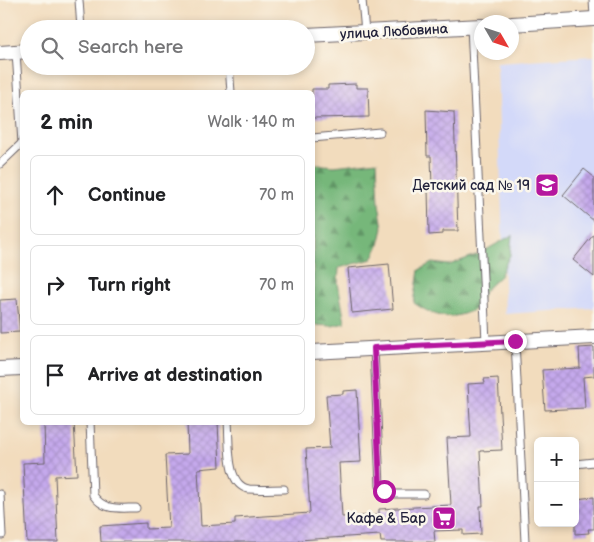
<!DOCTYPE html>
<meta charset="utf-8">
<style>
:root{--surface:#fff;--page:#f2f2f2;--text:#202124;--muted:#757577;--line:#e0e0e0}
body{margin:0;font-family:"Balsamiq Sans",sans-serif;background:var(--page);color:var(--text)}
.controls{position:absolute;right:15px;bottom:15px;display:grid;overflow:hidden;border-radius:8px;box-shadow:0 2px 8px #0003}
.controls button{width:45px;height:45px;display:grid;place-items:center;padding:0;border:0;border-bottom:1px solid var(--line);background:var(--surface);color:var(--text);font:25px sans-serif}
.compass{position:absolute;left:474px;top:15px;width:45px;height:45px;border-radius:50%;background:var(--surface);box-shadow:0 2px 8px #0003;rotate:129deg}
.stop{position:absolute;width:15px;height:15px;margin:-11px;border:4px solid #b5179e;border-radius:50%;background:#fff}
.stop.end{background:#b5179e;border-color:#fff;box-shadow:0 1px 5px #0008}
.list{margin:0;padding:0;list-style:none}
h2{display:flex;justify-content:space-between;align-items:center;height:65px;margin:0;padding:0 20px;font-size:21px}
h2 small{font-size:16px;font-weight:400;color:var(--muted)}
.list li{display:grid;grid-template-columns:32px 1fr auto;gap:15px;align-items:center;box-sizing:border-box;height:80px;margin:0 10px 10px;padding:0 10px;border:1px solid var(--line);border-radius:8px}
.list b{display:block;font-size:19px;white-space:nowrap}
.list em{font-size:16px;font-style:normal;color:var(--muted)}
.icon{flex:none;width:28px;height:28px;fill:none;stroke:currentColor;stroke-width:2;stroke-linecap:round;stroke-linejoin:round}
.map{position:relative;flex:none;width:594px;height:542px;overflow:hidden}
.search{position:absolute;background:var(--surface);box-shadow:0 2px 8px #0003;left:20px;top:20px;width:295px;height:55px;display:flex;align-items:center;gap:12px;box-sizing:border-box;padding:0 18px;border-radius:28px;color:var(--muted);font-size:19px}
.panel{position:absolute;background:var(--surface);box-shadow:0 2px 8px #0003;left:20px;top:90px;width:295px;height:335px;border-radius:8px}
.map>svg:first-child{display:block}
.built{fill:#d3d9f9}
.forest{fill:url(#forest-firs);stroke:#4c6c5a}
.building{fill:url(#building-cross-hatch)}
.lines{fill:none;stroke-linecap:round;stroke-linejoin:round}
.service-casing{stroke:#6b6368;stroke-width:9}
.minor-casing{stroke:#6b6368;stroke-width:16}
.service{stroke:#fff;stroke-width:7}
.minor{stroke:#fff;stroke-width:14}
.route{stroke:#b5179e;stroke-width:6}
.labels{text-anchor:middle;stroke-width:5;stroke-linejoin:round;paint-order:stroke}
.street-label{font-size:14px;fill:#22223b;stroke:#fbf7ec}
.poi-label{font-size:14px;fill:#22223b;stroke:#fbf7ec;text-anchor:end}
</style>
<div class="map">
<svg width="594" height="542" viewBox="0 0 594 542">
<defs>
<pattern id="forest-firs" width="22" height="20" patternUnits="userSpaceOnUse" patternTransform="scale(1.25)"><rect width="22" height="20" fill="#76b77a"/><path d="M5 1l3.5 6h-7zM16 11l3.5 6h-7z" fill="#609465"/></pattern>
<pattern id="building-cross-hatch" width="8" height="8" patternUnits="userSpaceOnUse" patternTransform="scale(1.25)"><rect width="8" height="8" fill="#c5a9ec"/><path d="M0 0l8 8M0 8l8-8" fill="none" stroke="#a991cb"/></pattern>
</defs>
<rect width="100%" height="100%" fill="#fbf7ec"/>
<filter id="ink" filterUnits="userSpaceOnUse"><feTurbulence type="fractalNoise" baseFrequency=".02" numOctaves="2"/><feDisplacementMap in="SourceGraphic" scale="10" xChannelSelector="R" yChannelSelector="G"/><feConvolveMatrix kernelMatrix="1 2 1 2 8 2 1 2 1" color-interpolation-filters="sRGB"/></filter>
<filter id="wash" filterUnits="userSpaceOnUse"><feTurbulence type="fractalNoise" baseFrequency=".0096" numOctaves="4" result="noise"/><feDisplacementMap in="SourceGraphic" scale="20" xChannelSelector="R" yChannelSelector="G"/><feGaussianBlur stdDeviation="1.12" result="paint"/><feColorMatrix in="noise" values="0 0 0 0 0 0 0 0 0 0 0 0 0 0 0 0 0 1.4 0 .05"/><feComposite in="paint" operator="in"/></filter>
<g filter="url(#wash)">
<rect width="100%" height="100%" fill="#f2dcbd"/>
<path class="built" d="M594,56V308L505,314L497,62Z"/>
<g class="forest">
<path d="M377,161L379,204L383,228L379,245L372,259L339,268L338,283L345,323L332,326L313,325V164L334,166Z"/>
<path d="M512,235L510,255L500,276L484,291L478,308C451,321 438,319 414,303L419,270L432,263L449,265L479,254Z"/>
</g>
<g id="blocks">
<g class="building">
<path d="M356,84V88H368L369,117L312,118V89H328V85Z"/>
<path d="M426,110L454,112L458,231H443V234L429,235L428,188H432L431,156H427Z"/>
<path d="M584,169L594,177V221L563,195Z"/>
<path d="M594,234V277L573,260Z"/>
<path d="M389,264L393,309L352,313L348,268Z"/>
<path d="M17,299L20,332L0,333V300Z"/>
<path d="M594,347V376L583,377L585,408L545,410L542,370L580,368L579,348Z"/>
<path d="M498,378L502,450L480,451L483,506H480L481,534L463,535V530L434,531L435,542H381L380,535L298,540V542H101L100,526L146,523V529L169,528L165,455L188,454L187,422H218L220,467L198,469L201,526L235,524V518L310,513L306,449L330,448L326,395L343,394V391L357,390L361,462L339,463L342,517L379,515V509L451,505L447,438L471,437L468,384L485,383L484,379Z"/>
<path d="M44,422H74L77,475L55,476L58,542H27L23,463L45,462Z"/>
<path d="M594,497V529H588L589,533L575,534V499Z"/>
</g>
</g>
</g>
<g filter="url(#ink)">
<use href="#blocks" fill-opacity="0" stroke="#6b6368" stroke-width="1"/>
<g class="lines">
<g class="service-casing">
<g id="service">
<path d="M79,0L81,29"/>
<path d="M362,0L365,32"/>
<path d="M593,0L594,16"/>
<path d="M471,26L486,342"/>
<path d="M16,52L22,143"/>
<path d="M229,66L231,92"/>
<path d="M312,138L380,132"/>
<path d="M0,164L22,143"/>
<path d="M515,341L525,542"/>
<path d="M374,348L380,486L389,494H424"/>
<path d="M90,422L93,495C104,511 118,508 136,508"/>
<path d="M228,422C230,441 225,485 249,489C260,490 273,489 284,489"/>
<path d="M575,464L594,462"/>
<path d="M0,494L2,535"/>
</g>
</g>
<g class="minor-casing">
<g id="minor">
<path d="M512,24L594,19"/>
<path d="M306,35L482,26"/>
<path d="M0,53L29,51"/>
<path d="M312,352L594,337"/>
<path d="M0,369L22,368"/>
</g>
</g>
<use href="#service" class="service"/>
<use href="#minor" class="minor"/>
</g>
</g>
<g class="lines" filter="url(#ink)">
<path class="route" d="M384,491L380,486L374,348L515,341"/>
</g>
<defs>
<g id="school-square" transform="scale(1.25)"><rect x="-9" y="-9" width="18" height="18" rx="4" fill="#b5179e" stroke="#fbf7ec"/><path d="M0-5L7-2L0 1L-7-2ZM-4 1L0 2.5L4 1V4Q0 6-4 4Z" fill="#fff"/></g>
<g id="supermarket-square" transform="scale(1.25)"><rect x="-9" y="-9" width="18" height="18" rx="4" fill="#b5179e" stroke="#fbf7ec"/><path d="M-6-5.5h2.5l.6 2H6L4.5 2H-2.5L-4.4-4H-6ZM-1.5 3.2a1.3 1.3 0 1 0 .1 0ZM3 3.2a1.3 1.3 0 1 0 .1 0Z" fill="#fff"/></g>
</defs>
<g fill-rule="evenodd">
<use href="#school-square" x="547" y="185"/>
<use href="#supermarket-square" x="444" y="518"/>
</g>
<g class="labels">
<g class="street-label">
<text transform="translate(394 31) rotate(-3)" y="5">улица Любовина</text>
</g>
<g class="poi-label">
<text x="530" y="190">Детский сад № 19</text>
<text x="426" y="523">Кафе &amp; Бар</text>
</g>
</g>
</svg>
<div class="controls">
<button>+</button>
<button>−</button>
</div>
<svg class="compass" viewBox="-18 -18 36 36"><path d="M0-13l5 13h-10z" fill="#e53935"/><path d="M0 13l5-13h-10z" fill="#757577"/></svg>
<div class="stop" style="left:384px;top:491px"></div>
<div class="stop end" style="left:515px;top:341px"></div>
<div class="search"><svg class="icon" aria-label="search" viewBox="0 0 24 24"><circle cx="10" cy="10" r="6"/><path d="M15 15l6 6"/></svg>Search here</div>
<section class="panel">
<h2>2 min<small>Walk · 140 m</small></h2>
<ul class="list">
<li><svg class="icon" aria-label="ahead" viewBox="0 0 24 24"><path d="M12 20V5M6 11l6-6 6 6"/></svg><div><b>Continue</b></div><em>70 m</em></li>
<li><svg class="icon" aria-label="right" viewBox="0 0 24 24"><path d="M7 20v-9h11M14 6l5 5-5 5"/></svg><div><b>Turn right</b></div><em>70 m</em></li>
<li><svg class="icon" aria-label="arrive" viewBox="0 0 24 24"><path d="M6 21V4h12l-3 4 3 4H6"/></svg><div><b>Arrive at destination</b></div></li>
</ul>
</section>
</div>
